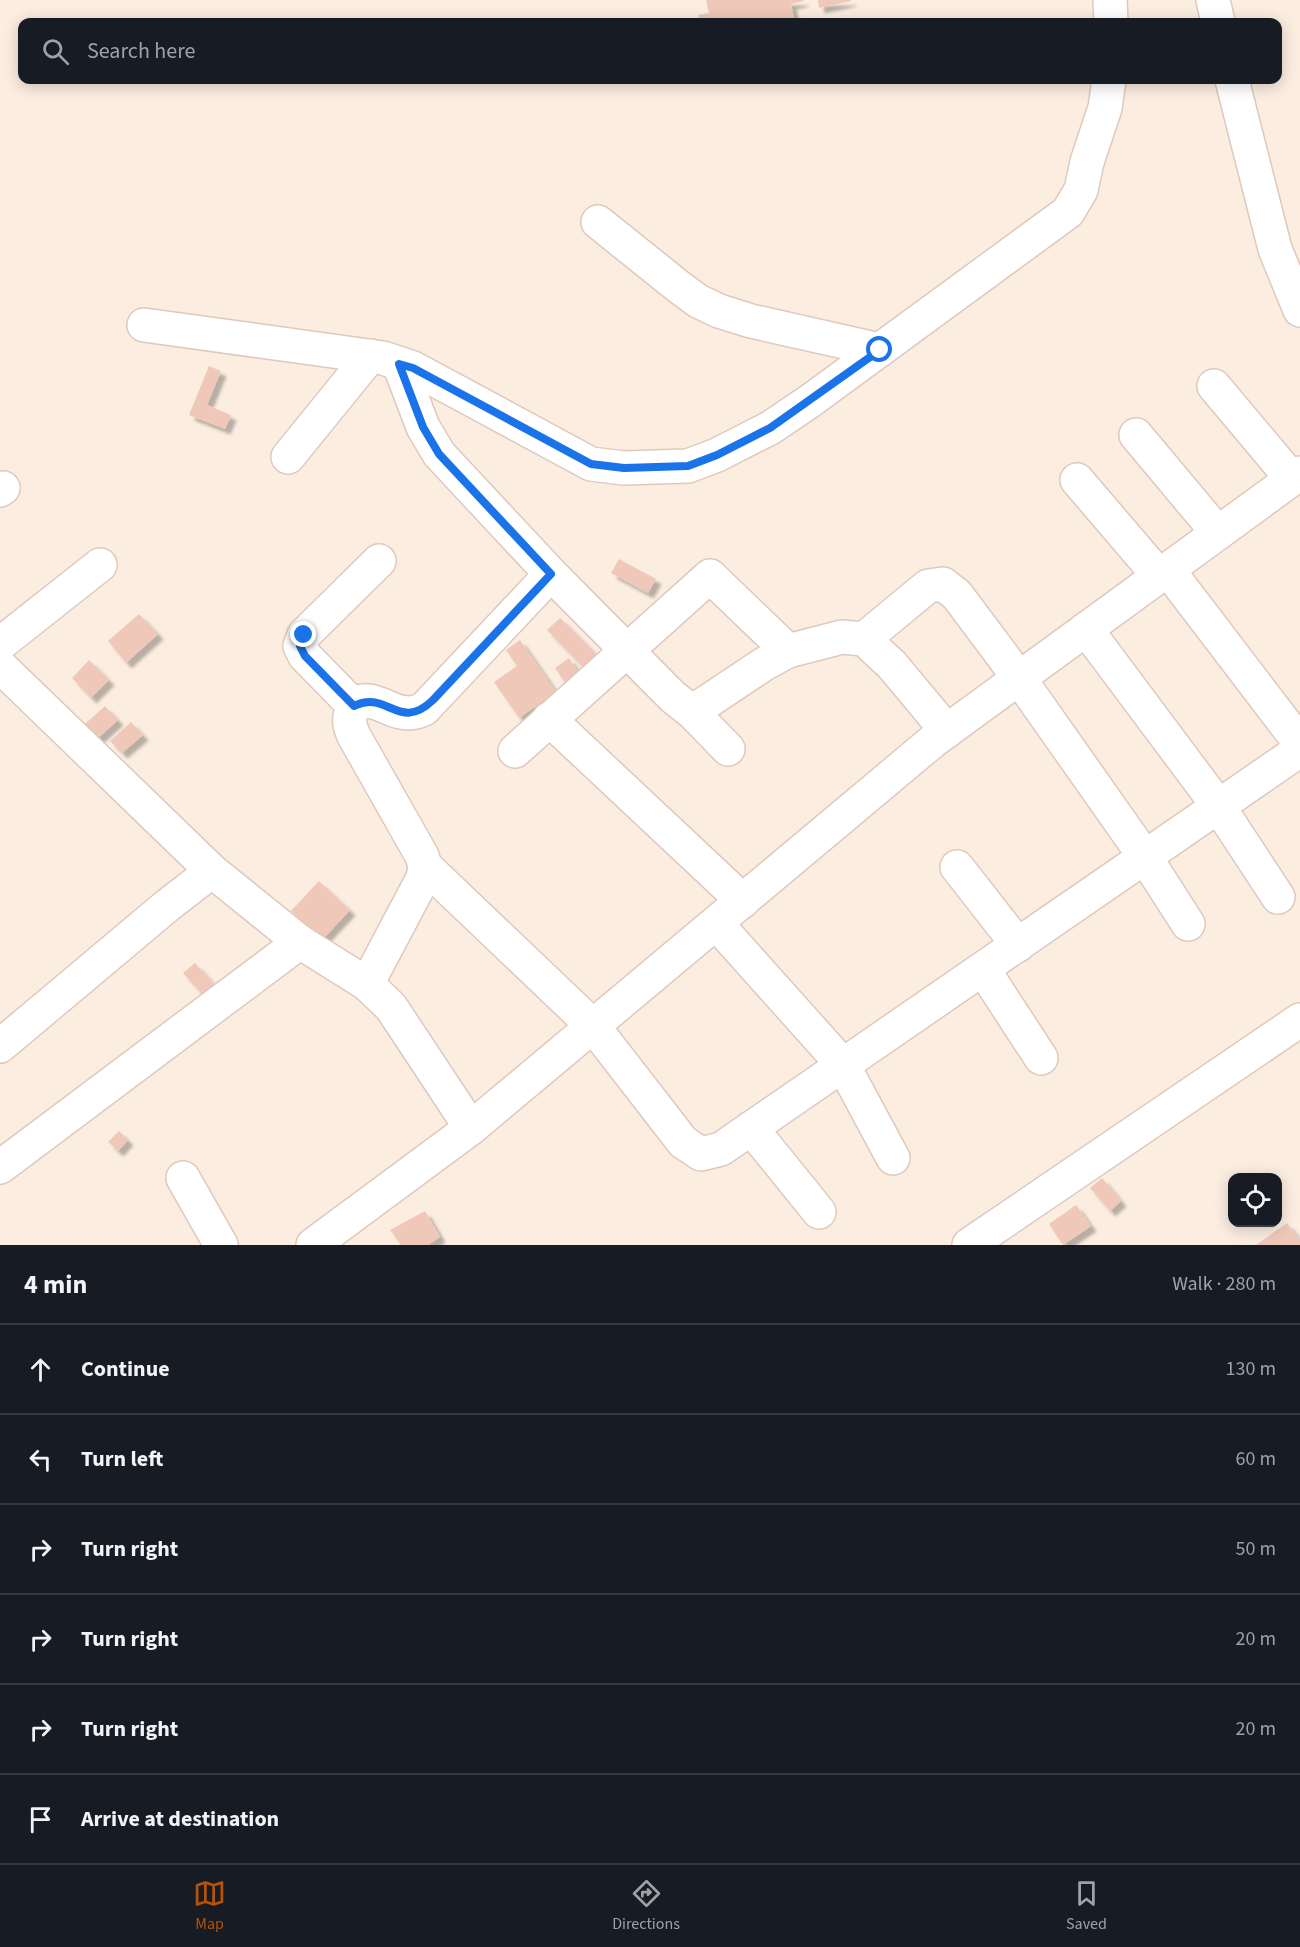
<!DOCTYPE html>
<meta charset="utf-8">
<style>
:root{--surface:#171b24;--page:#20242c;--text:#f1f3f6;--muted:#9ea1a6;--line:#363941;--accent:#b45309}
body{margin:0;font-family:"Source Sans 3",sans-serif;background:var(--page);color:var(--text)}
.controls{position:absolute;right:18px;bottom:18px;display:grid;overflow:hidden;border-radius:12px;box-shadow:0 3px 15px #0003}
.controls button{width:54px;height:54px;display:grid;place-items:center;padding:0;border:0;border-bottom:2px solid var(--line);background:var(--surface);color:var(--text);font:30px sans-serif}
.stop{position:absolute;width:18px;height:18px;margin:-14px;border:4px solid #1a73e8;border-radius:50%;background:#fff}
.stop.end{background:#1a73e8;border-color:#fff;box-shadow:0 2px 6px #0008}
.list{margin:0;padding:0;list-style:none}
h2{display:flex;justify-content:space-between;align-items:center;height:78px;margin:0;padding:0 24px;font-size:26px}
h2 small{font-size:20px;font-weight:400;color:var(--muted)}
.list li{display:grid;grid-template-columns:39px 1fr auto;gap:18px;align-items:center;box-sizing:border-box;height:90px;padding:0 24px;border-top:2px solid var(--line)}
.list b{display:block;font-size:22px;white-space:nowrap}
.list em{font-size:20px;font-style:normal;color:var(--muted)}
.icon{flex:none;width:33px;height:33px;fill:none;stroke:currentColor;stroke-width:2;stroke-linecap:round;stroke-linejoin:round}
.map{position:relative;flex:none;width:1300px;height:1245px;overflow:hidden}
.search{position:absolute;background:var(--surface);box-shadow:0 3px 15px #0003;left:18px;right:18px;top:18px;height:66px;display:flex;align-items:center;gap:15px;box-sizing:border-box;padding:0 21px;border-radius:12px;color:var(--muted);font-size:22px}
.sheet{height:618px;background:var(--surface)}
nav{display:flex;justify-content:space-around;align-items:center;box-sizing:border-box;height:84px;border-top:2px solid var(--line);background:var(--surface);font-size:16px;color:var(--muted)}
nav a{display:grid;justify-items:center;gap:3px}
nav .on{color:var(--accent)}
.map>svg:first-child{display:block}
.building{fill:#efc8b9;filter:url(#shadow)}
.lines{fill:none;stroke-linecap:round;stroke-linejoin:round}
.minor-casing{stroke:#dfc9bd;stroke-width:36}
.minor{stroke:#fff;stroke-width:33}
.route{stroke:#1a73e8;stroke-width:8}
</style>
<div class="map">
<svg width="1300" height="1245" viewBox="0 0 1300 1245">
<defs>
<filter id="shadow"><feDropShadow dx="5.5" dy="5.5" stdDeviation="1.5" flood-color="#0004"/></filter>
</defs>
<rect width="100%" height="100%" fill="#fbede0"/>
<g class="building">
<path d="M706,0H803L804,1L791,4L795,22H700L698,15L709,13Z"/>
<path d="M818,0H851V1L819,8Z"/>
<path d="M209,366L221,371L207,405L231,415L225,429L189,415Z"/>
<path d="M619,559L656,579L648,593L611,573Z"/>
<path d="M139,614L158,634L126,663L108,641Z"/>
<path d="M560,618L596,654L583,667L547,630Z"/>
<path d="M520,640L556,692L519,718L494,682L517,666L506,650Z"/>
<path d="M569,658L582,678L568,687L555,668Z"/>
<path d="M89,660L109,680L91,698L72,678Z"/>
<path d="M105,706L118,720L98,738L85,724Z"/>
<path d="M131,722L143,735L122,753L110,741Z"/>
<path d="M319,881L350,910L322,940L291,911Z"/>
<path d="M195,963L214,984L202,994L183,973Z"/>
<path d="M119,1131L128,1140L118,1151L108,1142Z"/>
<path d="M1102,1178L1121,1201L1110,1211L1090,1188Z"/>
<path d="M1076,1205L1091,1226L1063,1245L1049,1224Z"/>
<path d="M425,1211L440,1237L428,1245H401L390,1230Z"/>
<path d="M1287,1223L1300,1240V1245H1256Z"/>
</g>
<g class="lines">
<g class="minor-casing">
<g id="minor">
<path d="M1110,0L1111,22"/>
<path d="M1213,0L1218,22"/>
<path d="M1232,80L1275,249L1300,310"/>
<path d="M598,222L679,287L698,301L719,311L751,321L880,350"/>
<path d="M144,325L383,358L413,368L591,464L624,468L688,466L717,455L770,428L810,401L1068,212L1081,190L1087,162L1105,108L1109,80"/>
<path d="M399,364L423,427L439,454L551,574L673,697L692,712L728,749"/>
<path d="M1214,386L1292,479"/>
<path d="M1136,435L1218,533"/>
<path d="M288,457L370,356"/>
<path d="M1077,480L1159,576"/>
<path d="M0,490L3,488"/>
<path d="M1168,570L1300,743"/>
<path d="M1086,629L1219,807L1278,897"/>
<path d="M864,639L928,586L943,584L957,595L1019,678L1145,857L1188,924"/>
<path d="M0,644L100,565"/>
<path d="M0,666L212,871"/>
<path d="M354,706L305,656L300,646L304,635L379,561"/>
<path d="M692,712L764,664L788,651L842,637L864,639L892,665L947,731"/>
<path d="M549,719L743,901"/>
<path d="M515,751L710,576L788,651"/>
<path d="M425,866L593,1026L683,1142L701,1154L721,1149L1300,750"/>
<path d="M957,867L1018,945"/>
<path d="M716,923L843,1065L893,1158"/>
<path d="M983,969L1041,1058"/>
<path d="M367,984L423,878L425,866L422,856L354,736C350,727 347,719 353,709C364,690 387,710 401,712C409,714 416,713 424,709L551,574"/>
<path d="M0,1046L168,905L212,871L300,942L367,984L391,1007L471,1128"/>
<path d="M751,1128L819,1212"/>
<path d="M0,1167L300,942"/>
<path d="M183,1178L221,1245"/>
<path d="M313,1245L471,1128L933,741L1300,473"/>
<path d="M969,1245L1300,1020"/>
</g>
</g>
<use href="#minor" class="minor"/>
</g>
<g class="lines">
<path class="route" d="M304,635L300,646L305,656L354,706C387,689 399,733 433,700L551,574L439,454L423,427L399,364L413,368L591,464L624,468L688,466L717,455L770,428L880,350"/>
</g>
</svg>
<div class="controls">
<button><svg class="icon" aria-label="locate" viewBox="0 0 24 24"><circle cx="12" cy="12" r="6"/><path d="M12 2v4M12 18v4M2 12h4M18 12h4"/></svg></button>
</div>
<div class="stop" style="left:880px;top:350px"></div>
<div class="stop end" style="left:304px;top:635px"></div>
<div class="search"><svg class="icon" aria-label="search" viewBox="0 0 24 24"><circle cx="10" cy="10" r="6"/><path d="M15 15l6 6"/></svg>Search here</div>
</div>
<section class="sheet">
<h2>4 min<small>Walk · 280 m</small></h2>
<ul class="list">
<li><svg class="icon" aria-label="ahead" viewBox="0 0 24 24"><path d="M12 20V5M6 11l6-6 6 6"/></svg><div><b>Continue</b></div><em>130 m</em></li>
<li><svg class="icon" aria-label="left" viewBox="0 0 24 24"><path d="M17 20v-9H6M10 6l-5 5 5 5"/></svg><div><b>Turn left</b></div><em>60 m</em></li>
<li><svg class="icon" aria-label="right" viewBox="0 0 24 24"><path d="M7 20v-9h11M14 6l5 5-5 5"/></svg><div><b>Turn right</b></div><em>50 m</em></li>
<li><svg class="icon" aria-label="right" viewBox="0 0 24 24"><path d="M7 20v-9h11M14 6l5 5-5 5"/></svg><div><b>Turn right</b></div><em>20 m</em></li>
<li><svg class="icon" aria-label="right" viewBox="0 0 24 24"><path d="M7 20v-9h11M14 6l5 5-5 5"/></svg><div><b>Turn right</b></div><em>20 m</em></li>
<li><svg class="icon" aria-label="arrive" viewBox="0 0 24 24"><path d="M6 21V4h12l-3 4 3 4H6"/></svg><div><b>Arrive at destination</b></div></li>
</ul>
</section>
<nav>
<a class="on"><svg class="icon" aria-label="map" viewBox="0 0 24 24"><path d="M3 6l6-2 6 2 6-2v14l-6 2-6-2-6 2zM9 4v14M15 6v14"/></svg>Map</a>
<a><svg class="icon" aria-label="directions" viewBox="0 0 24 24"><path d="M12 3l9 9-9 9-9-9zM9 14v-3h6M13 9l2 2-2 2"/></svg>Directions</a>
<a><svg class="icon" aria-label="saved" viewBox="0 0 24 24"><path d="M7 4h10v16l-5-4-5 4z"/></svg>Saved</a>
</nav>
